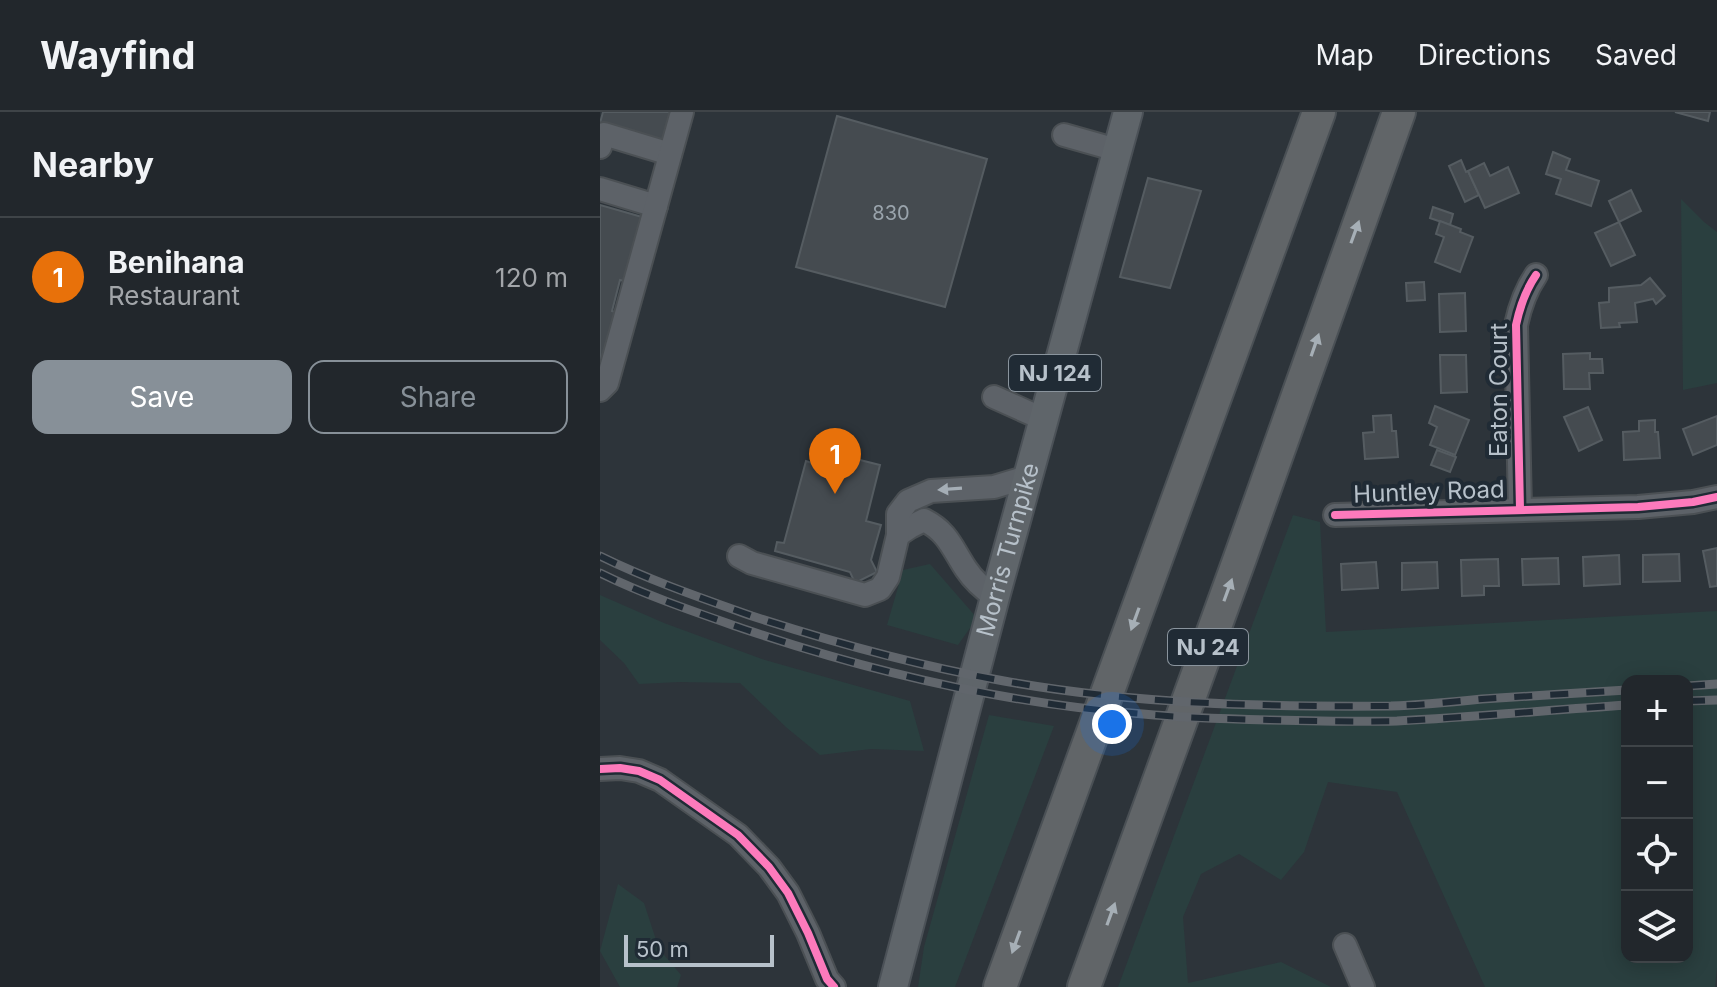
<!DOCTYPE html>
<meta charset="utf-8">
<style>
:root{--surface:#22272c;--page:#2e3338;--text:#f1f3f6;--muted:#a2a5a9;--line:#3f4448;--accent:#879098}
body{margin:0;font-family:Inter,sans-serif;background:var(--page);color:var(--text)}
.controls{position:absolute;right:24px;bottom:24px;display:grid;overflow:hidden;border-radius:16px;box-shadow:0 4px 20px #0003}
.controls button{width:72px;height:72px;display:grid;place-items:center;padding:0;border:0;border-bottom:2px solid var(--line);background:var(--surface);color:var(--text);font:40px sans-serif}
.scale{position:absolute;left:24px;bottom:20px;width:150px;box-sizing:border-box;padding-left:8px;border:4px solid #b7c1ca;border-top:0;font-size:22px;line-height:28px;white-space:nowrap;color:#b7c1ca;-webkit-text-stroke:6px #202b35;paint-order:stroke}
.you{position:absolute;left:512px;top:612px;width:28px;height:28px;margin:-20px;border:6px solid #fff;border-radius:50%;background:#1a73e8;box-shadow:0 0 0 12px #1a73e833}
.badge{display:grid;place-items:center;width:52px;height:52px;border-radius:50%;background:var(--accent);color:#fff;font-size:26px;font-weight:700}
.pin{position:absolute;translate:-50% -66px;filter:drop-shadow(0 2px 4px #0008)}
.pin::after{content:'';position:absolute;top:42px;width:28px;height:24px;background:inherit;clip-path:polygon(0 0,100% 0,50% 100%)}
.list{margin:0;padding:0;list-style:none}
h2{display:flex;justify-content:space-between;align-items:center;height:104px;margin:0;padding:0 32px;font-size:34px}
h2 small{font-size:26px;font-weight:400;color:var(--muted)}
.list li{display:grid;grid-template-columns:52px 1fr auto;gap:24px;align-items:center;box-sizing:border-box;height:120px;padding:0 32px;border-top:2px solid var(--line)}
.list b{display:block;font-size:30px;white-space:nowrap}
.list p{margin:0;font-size:26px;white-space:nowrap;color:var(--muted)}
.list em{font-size:26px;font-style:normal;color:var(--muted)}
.actions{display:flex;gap:16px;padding:24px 32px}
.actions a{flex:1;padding:18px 0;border:2px solid var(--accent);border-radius:16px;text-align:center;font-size:28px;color:var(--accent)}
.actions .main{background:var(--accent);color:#fff}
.icon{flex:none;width:44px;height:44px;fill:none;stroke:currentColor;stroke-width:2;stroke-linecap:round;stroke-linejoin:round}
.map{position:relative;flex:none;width:1117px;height:875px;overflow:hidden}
header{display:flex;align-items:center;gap:48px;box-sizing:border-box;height:112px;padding:0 40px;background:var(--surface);border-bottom:2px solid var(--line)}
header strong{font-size:38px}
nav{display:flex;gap:44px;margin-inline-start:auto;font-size:28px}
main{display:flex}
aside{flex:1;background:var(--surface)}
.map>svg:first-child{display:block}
.green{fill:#2a3f3f;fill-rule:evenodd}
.building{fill:#454b50;stroke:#555c61;stroke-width:2}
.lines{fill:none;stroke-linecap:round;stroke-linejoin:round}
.minor-casing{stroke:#4b5054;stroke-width:26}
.major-casing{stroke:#4b5157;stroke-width:32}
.highway-casing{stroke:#4a5055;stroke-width:36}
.minor{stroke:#5d6268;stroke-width:22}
.major{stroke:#5f656a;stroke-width:28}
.highway{stroke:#616568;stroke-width:32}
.rail-casing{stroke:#61666c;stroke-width:9}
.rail{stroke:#202b35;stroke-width:6;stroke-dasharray:18;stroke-linecap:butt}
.cycleway-casing{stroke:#202b35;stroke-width:13}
.cycleway{stroke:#fd7abc;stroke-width:8}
.oneway{fill:#a6afb6}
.oneway2{fill:#a5aeb6}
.labels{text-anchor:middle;stroke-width:8;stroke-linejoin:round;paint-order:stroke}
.number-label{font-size:20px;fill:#9aa4ac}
.shield{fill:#202b35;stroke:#8a949d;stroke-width:2}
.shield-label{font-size:22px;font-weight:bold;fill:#b7c1ca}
.street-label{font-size:24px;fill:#b7c1ca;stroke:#202b35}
</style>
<header>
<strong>Wayfind</strong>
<nav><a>Map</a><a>Directions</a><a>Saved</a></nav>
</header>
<main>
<aside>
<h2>Nearby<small></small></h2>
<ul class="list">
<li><span class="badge" style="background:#e8710a">1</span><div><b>Benihana</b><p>Restaurant</p></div><em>120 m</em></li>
</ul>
<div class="actions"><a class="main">Save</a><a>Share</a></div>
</aside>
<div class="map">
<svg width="1117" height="875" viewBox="0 0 1117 875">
<rect width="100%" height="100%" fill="#2d343a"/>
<g class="green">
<path d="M1081,87L1104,110L1117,120V271L1083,278Z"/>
<path d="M693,403L720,410L726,520L1117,499V856L1115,875H885L797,680L728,670L704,740L681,768L639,742L601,762L583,805L588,871L681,850L731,875H518ZM1027,569H1087V845H1027Z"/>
<path d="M330,452L377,506L358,533L287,513L303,458Z"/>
<path d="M0,483L64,511L165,548L310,589L324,639L271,637L220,643L187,616L140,571L79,570L39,572L24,551L0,528Z"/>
<path d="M389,603L454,614L355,875H318L324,835Z"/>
<path d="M18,772L44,791L59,837L81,863L77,875H20L0,839Z"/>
</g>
<g class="building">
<path d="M3,0H71L63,29L0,11Z"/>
<path d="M1075,0H1110L1108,9Z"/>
<path d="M237,4L387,47L345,195L196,155Z"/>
<path d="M953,40L970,47L966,58L999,69L991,94L956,82L961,67L946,62Z"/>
<path d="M861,48L866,60L868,59L879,83L865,90L849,54Z"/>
<path d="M884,51L890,64L908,55L919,81L885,96L868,59Z"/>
<path d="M548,66L601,79L570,176L520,165Z"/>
<path d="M1031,78L1041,99L1019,110L1009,89Z"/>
<path d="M0,93L42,105L24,169L20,168L12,199L15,200L0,255Z"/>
<path d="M833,95L853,102L850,113L830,106Z"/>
<path d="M840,109L861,117L860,120L873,125L860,160L835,150L844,125L836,122Z"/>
<path d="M1019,110L1035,143L1011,154L995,121Z"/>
<path d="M1050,166L1065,184L1056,192L1053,187L1035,191L1037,210L1019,211L1020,215L1001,216L999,191L1009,190V176L1041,173Z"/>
<path d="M824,170L825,188L807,189L806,171Z"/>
<path d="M865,181L866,219L840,220L839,182Z"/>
<path d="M990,241V247H1002L1003,261H989L990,277H964L963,242Z"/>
<path d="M840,243H866L867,280L841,281Z"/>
<path d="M835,294L869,308L855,343L830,333L837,315L829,311Z"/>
<path d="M988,295L1002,328L979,339L964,305Z"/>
<path d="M791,303L792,319H796L798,345L765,347L763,321L774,320L773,304Z"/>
<path d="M1117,304V333L1093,343L1083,317Z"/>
<path d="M1055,308V320H1058L1060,346L1024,348L1023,320L1039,319V309Z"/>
<path d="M232,337L253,342L252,346L280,353L266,409L281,413L271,448L277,460L255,471L250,460L175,439L177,430L184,431L206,349L227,356Z"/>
<path d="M837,338L856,345L850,360L831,353Z"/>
<path d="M1117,436V474L1110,475L1103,439Z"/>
<path d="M1079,442L1080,469L1043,470V443Z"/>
<path d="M1019,443L1020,472L984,474L983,445Z"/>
<path d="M958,446L959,472L923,473L922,447Z"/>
<path d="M898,447L899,474H884V483L862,484L861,448Z"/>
<path d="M776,450L778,476L742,478L741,452Z"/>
<path d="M837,450L838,476L802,478V451Z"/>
</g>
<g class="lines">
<g class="minor-casing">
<g id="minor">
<path d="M464,23L517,38"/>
<path d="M0,35L4,22L70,42"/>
<path d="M0,77L56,94"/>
<path d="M0,278L7,271L82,0"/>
<path d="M394,285L443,307"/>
<path d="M920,397L916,213C920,194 925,179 936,163"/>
<path d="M735,403L1038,395L1093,390L1117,385"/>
<path d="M298,423L310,415L324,408C348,420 352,436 366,457C374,469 383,477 395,485"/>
<path d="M139,444L152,451L265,483L280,477L288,465L298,423V402L308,389L331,379L394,375L427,365"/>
<path d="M0,657L20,656L39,659L60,668L138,723L169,755L188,781L208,821L227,867L234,875"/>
<path d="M745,833L763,875"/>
</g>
</g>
<g class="major-casing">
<g id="major">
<path id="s1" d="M293,875L395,485L528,0"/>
</g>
</g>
<g class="highway-casing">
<g id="highway">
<path d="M400,875L719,0"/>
<path d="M484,875L640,446L799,0"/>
</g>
</g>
<use href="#minor" class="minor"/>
<use href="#major" class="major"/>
<use href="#highway" class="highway"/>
<g class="rail-casing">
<g id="rail">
<path d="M0,444C49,468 101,486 152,504C235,531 319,554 404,569C532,592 662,595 791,594C821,593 852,590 882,587C930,584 979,581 1027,578"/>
<path d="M0,461C47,484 98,501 147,518C275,561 408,592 543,602C585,606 628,607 670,608C712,609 755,610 797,609C874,605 950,598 1027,593"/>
<path d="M1087,574L1117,572"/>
<path d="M1087,589L1117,588"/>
</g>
</g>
<use href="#rail" class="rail"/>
<g class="cycleway-casing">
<g id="cycleway">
<path d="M920,397L916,213C920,194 925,179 936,163"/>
<path d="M735,403L1038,395L1093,390L1117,385"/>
<path d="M0,657L20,656L39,659L60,668L138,723L169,755L188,781L208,821L227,867L234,875"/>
</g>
</g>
<use href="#cycleway" class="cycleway"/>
</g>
<defs><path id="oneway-solid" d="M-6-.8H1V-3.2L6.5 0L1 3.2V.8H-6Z" transform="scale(2)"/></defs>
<g class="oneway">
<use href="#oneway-solid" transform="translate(755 120) rotate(-70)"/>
<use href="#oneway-solid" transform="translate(715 233) rotate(-71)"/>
<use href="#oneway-solid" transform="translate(628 478) rotate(-70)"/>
<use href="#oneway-solid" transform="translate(535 507) rotate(110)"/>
<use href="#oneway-solid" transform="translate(511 802) rotate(-70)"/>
<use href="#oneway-solid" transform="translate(416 830) rotate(110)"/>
</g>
<use class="oneway2" href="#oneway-solid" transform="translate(350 377) rotate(176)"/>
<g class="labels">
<g class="number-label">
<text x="291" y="108">830</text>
</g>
<g class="shield">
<rect x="409" y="243" width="92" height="36" rx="6"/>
<rect x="568" y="517" width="80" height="36" rx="6"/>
</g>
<g class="shield-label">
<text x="455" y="269">NJ 124</text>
<text x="608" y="543">NJ 24</text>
</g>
<g class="street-label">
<text transform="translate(899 278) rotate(-90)" y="8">Eaton Court</text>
<text transform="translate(829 380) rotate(-2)" y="8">Huntley Road</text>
<text dy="8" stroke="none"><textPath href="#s1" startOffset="452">Morris Turnpike</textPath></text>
</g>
</g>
</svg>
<div class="controls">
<button>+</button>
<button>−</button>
<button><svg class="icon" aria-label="locate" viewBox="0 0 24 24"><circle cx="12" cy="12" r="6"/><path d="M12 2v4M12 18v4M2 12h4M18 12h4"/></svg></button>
<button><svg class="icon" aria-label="layers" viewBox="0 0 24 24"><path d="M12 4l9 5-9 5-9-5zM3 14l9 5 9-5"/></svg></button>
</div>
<div class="scale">50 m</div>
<div class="you"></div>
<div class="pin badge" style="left:235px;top:382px;background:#e8710a">1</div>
</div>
</main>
